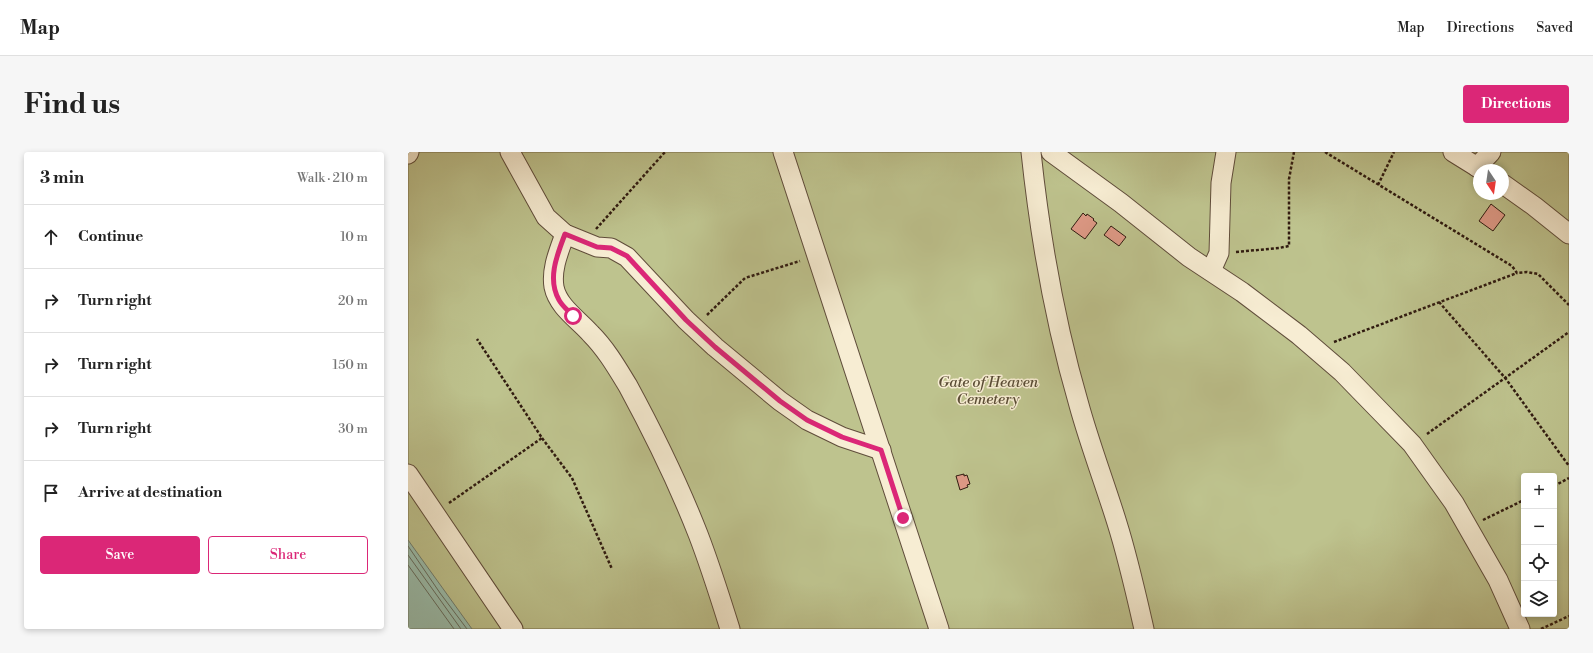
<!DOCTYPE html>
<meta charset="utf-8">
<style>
:root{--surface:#fff;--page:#f6f6f6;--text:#222;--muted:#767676;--line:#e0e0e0;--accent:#db2777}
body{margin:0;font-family:"Libre Bodoni",serif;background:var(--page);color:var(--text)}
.controls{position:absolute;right:12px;bottom:12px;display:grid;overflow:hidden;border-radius:4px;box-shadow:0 2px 6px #0003}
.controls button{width:36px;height:36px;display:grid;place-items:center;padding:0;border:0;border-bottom:1px solid var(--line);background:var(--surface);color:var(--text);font:20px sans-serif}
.compass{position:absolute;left:1065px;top:12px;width:36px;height:36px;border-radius:50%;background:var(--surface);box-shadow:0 2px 6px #0003;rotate:167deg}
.stop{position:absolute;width:12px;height:12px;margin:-9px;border:3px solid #db2777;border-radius:50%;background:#fff}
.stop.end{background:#db2777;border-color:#fff;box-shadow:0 1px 4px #0008}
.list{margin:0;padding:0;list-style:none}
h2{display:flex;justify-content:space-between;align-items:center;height:52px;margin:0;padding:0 16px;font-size:17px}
h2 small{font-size:13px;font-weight:400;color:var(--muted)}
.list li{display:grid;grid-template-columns:26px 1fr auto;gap:12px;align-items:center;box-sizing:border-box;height:64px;padding:0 16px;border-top:1px solid var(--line)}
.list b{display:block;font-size:15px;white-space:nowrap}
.list em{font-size:13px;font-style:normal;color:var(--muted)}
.actions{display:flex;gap:8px;padding:12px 16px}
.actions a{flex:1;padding:9px 0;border:1px solid var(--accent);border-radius:4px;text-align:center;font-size:14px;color:var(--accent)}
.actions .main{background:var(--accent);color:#fff}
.icon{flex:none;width:22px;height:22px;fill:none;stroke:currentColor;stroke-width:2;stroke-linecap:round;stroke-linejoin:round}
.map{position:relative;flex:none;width:1161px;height:477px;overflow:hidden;border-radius:4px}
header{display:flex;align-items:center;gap:24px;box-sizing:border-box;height:56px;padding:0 20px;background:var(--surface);border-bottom:1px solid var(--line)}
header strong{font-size:19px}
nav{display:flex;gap:22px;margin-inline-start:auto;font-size:14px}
.intro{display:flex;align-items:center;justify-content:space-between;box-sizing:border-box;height:96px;padding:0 24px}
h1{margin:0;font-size:28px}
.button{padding:10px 18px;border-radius:4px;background:var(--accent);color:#fff;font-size:14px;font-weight:700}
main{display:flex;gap:24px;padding:0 24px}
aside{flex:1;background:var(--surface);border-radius:4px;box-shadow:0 2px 6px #0003}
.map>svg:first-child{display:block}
.green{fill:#bec38e;stroke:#776f4f;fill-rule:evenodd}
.water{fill:#9bbfae;stroke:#707d6f}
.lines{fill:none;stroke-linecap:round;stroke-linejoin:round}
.shore{stroke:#666d5f;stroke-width:1}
.building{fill:#df9a87;stroke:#301b10}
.minor-casing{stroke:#604d3b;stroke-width:21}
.path{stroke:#301b10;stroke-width:2.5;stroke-dasharray:3 2;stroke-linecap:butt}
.minor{stroke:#f7edd3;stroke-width:19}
.route{stroke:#db2777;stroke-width:5}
.labels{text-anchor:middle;stroke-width:3;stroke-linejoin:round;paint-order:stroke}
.park-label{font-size:15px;font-style:italic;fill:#5b4d36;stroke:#f7edd3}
</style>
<header>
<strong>Map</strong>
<nav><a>Map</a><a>Directions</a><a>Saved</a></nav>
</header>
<div class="intro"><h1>Find us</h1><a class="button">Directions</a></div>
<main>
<aside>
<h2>3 min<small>Walk · 210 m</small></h2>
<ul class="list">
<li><svg class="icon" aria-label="ahead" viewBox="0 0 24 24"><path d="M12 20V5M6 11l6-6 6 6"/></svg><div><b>Continue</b></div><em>10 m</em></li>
<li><svg class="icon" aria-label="right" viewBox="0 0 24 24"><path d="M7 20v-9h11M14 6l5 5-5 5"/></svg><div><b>Turn right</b></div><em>20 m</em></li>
<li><svg class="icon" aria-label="right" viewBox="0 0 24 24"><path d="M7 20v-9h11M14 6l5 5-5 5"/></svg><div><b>Turn right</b></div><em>150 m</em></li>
<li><svg class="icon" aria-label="right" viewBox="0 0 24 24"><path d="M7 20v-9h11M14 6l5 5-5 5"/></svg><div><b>Turn right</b></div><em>30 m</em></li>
<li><svg class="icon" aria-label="arrive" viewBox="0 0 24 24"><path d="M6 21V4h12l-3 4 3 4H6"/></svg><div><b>Arrive at destination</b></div></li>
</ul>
<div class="actions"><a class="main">Save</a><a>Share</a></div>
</aside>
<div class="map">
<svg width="1161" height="477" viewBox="0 0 1161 477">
<rect width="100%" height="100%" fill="#f2e4bb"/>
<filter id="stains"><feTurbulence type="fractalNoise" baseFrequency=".005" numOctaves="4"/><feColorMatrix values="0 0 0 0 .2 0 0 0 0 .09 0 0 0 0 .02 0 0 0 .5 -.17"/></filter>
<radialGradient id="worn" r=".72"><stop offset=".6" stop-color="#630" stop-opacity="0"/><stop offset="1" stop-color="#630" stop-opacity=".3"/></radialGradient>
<path class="green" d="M0,0H1161V477H0ZM1071,18H1095V42H1071ZM1116,324H1146V462H1116Z"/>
<path class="water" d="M0,388L64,477H0Z"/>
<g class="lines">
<g class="shore">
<path d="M0,394L32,441L59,477"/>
<path d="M0,403L53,477"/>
<path d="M0,413L46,477"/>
</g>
</g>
<g class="building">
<path d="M1083,52L1097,63L1085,79L1071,69Z"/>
<path d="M675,61L678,64L679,62L686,67L685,68L689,71L677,87L663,77Z"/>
<path d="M703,74L718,85L711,94L696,83Z"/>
<path d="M556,322V324L559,323L562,332L559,333L560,335L552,338L548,324Z"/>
</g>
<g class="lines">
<g class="minor-casing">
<g id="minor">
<path d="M102,0L138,65L157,82L189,95L203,96L219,105L278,168L307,195L372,249L399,268L434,285L473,298"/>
<path d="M375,0L531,477"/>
<path d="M623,0C632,85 647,171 671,253C682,293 697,332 709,371C720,406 728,442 736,477"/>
<path d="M643,0L713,51L781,105L834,140L891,183L934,220L971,258L1004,292L1046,351L1090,428L1112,477"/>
<path d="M1045,0L1074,18"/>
<path d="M0,2L1,0"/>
<path d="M1069,15L1083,0"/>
<path d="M1095,32L1126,54L1161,82"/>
<path d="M157,82C151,99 143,117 146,135C150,155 171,168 183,182C198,197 209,216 220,234C246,282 270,331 290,382C302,413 312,445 322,477"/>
<path d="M803,119L811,101L813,31L818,0"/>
<path d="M0,322L105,477"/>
</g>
</g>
<g class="path">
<path d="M917,0L1104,114L1109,121L1119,120L1130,122L1161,153"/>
<path d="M970,33L986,0"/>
<path d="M188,77L257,0"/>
<path d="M828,100L871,96L881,94V27L886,0"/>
<path d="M1031,150L1098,227L1161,314"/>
<path d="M299,163L337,126L392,109"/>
<path d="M926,190L1109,121"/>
<path d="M1019,282L1161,180"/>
<path d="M134,286L164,326L204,417"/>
<path d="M1146,334L1161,326"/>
<path d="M41,351L134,286L69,187"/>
<path d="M1075,368L1116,348"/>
<path d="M1133,477L1161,464"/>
</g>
<use href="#minor" class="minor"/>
</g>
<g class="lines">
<path class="route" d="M165,164C161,159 154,154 151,148C139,127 149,103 157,82L189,95L203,96L219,104L278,168L307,195L372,249L399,268L434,285L473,298L495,366"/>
</g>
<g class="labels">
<g class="park-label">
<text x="580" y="235">Gate of Heaven<tspan x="580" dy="17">Cemetery</tspan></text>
</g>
</g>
<rect width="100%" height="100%" filter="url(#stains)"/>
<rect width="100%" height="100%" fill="url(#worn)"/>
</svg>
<div class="controls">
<button>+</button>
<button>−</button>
<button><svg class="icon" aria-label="locate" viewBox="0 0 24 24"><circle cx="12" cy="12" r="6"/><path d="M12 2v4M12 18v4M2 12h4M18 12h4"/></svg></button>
<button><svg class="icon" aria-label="layers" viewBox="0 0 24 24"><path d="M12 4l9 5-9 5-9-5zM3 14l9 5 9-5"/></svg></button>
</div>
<svg class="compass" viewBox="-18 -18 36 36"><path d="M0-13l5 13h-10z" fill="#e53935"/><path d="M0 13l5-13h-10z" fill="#767676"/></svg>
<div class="stop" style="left:165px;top:164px"></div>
<div class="stop end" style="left:495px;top:366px"></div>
</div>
</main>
